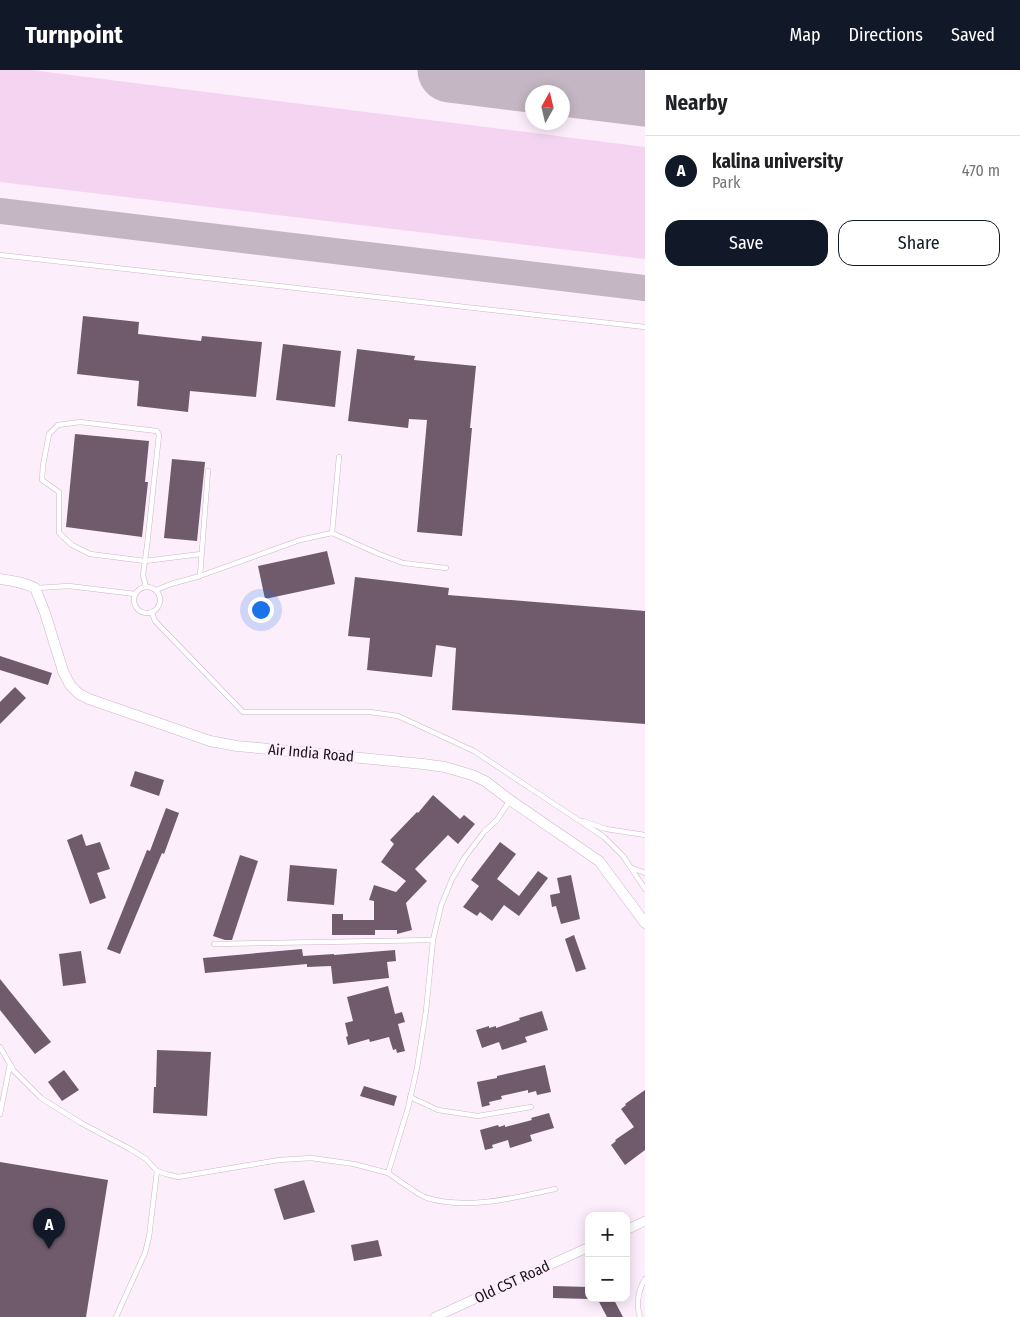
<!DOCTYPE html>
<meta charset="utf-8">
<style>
:root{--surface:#fff;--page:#f2f2f2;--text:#202124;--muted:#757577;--line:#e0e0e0;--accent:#111827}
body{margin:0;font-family:"Fira Sans Condensed",sans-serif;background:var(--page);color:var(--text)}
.controls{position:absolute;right:15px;bottom:15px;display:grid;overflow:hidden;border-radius:10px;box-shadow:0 2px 12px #0003}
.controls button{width:45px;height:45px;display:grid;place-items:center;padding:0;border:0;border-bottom:1px solid var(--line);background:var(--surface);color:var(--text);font:25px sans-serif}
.compass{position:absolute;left:525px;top:15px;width:45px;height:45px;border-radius:50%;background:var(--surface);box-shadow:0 2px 12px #0003;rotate:8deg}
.you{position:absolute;left:260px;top:539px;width:18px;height:18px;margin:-12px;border:4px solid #fff;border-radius:50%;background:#1a73e8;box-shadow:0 0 0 8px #1a73e833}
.badge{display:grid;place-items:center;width:32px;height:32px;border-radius:50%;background:var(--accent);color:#fff;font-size:16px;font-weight:700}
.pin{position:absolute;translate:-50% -41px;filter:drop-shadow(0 1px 2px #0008)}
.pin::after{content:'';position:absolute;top:26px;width:18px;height:15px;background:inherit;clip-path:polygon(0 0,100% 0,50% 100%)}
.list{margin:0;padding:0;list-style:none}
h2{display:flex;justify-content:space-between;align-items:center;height:65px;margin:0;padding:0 20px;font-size:21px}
h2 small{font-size:16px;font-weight:400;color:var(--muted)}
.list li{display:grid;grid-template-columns:32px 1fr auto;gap:15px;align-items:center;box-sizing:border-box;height:70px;padding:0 20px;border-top:1px solid var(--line)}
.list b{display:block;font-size:19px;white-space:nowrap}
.list p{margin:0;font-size:16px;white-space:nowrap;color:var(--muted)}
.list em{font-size:16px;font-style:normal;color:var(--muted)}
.actions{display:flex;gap:10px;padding:15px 20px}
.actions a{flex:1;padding:11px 0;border:1px solid var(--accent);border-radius:15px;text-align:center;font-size:18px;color:var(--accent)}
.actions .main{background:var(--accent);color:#fff}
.map{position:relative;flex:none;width:645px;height:1247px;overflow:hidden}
header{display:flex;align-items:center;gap:30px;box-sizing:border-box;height:70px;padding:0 25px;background:var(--accent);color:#fff}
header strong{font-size:24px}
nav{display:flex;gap:28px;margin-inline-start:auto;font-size:18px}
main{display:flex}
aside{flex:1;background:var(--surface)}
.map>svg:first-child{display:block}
.green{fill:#f4d4f0}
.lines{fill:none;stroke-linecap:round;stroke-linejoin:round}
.taxiway{stroke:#c4b7c3;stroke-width:26}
.runway{stroke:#c4b7c3;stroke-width:65}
.building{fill:#705b6d}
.service-casing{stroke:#cdb5ca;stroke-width:5.5}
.minor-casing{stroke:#cdb5ca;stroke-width:10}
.tertiary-casing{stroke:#cdb5ca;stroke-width:11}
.service{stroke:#fff;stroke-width:4.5}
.minor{stroke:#fff;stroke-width:9}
.tertiary{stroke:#fff;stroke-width:10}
.labels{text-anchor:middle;stroke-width:5;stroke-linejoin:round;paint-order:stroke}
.street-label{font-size:15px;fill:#1d141c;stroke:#fdeefb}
</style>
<header>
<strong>Turnpoint</strong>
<nav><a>Map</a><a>Directions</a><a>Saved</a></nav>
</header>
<main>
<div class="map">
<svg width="645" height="1247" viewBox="0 0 645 1247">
<rect width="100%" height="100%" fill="#fdeefb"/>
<path class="green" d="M0,0H31L645,77V189L0,112Z"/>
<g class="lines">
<g class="taxiway">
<path d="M608,20L635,9L645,1"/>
<path d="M0,141L645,218"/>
</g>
<path class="runway" d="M450,0L645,24"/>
</g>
<g class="building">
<path d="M83,246L139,252L138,264L201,271L202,266L262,272L256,327L190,321L188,342L137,336L139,311L77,304Z"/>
<path d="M283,274L341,281L335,337L276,330Z"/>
<path d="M357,279L415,286L414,290L476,296L470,358H472L462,466L417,462L427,350L409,349L408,358L348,351Z"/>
<path d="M75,364L149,371L145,412H148L142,467L66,457Z"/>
<path d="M172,389L205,392L197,471L164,468Z"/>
<path d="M327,481L335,514L265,529L258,496Z"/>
<path d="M355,507L449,518L448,525L645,541V654L452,640L456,578L436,575L432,607L367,600L370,568L348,566Z"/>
<path d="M0,586L52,603L48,615L0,600Z"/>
<path d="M15,617L26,628L0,654V632Z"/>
<path d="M135,701L164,710L159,726L130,716Z"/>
<path d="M433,725L460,749L464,745L475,754L458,774L448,765L415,799L427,811L406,833L412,860L397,864V860H375V865H332V844H343V850H374V831L369,830L374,815L396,822L406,811L381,792L394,774L390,770L417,742L418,743Z"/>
<path d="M166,738L179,743L164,784L162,783L120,884L107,879L147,780L150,781Z"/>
<path d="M82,764L86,776L100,772L110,799L97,803L106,828L90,834L67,770Z"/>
<path d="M500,772L516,784L497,809L519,826L538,801L548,808L519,846L504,835L492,851L480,842L477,846L463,837L479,816L471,810Z"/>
<path d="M240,785L258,791L232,870H225L213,866Z"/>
<path d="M290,795L337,799L334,835L287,831Z"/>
<path d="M571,805L580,849L561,854L556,836L552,837L550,825L560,823L557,808Z"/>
<path d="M574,865L586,899L576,902L565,869Z"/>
<path d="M302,879L303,886L334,884V885L395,880L396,891L387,892L389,908L333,914L331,896L307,897V894L205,903L203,888Z"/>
<path d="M81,881L86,913L63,916L59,884Z"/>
<path d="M0,909L51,972L35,984L0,940Z"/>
<path d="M388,916L395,944L402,942L405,952L398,954L405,981L397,983L396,979L393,980L389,967L370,972L369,969L348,975L346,967L348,966L345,953L353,951L347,927Z"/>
<path d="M542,941L548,960L525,967L527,972L502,980L499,972L482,978L476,960L489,956V958L496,956V958L520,950L519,948Z"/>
<path d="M157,980L211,982L207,1046L153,1043L154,1017H156Z"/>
<path d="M545,995L551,1022L537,1025L536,1021L528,1023V1020L501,1026L502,1029L489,1032L490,1035L482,1037L477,1012L497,1008V1006Z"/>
<path d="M64,1000L79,1020L62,1031L48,1012Z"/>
<path d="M364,1016L397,1026L394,1036L360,1026Z"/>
<path d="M645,1020V1080L625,1095L611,1075L616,1071L615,1070L634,1057L621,1039L626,1035L625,1034Z"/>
<path d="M549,1043L554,1058L530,1065L532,1071L510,1078L508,1070L492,1075L493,1078L485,1080L480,1060L498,1055L499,1057L505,1055V1057L532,1050L531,1048Z"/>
<path d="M0,1092L108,1110L86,1247H0Z"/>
<path d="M304,1110L315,1142L284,1150L274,1119Z"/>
<path d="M378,1170L382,1186L354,1191L351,1175Z"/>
<path d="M553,1216L589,1217V1229L553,1228Z"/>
<path d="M597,1228H613L623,1247H607Z"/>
</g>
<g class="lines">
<g class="service-casing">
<g id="service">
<path d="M0,185L645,257"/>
<path d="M332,463L339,387"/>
<path d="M200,506L208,401"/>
<circle cx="147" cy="530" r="13"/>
<path d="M146,517L143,505L147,476L159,365L157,361L80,352L58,355L49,364L43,395L42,410L59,422V463L72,475L90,484L145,491L201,484"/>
<path d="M36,518L69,516L135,524"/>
<path d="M156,520L171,514L200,506L300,470L332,463L379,484L403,493L446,498"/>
<path d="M152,543L155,551L243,642H370L398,646L474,681L604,767L623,786L645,819"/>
<path d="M583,751L606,759L645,765"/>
<path d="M632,798L645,803"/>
<path d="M214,874L433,870"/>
<path d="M0,977L14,1001L41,1028L81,1053L130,1079L146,1089L157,1101L166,1104L178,1107L279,1090L311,1088L354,1094L388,1103L408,1038L417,998L426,941L433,870L441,836L452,809L465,787L484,762L497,750L510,730"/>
<path d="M410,1027L438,1040L478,1046L531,1037"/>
<path d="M0,1044L10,994"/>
<path d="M388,1103C397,1109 418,1125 427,1128C467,1140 515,1128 555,1119"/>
<path d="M116,1247L145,1183L149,1167L157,1101"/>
<path d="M640,1247C636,1235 638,1220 645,1209"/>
</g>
</g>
<g class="minor-casing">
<g id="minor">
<path d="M626,1160L645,1151"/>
<path d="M435,1247L589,1177"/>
</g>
</g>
<g class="tertiary-casing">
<path id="tertiary" d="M0,509C13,511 23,512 35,518L45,543L63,601L70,615L79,624L89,629L210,671L237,676L423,694L445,697L472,705L485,711L510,730L599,791L645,853"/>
</g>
<use href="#service" class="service"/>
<use href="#minor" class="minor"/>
<use href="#tertiary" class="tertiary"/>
</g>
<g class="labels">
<g class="street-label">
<text transform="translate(311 683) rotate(5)" y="5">Air India Road</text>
<text transform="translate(512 1212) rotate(-25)" y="5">Old CST Road</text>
</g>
</g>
</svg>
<div class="controls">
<button>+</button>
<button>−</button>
</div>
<svg class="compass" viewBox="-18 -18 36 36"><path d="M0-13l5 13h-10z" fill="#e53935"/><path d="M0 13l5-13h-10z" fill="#757577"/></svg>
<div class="you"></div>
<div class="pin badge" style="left:49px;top:1179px">A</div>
</div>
<aside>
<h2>Nearby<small></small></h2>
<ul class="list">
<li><span class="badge">A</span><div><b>kalina university</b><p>Park</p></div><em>470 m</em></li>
</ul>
<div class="actions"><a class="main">Save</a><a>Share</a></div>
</aside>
</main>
